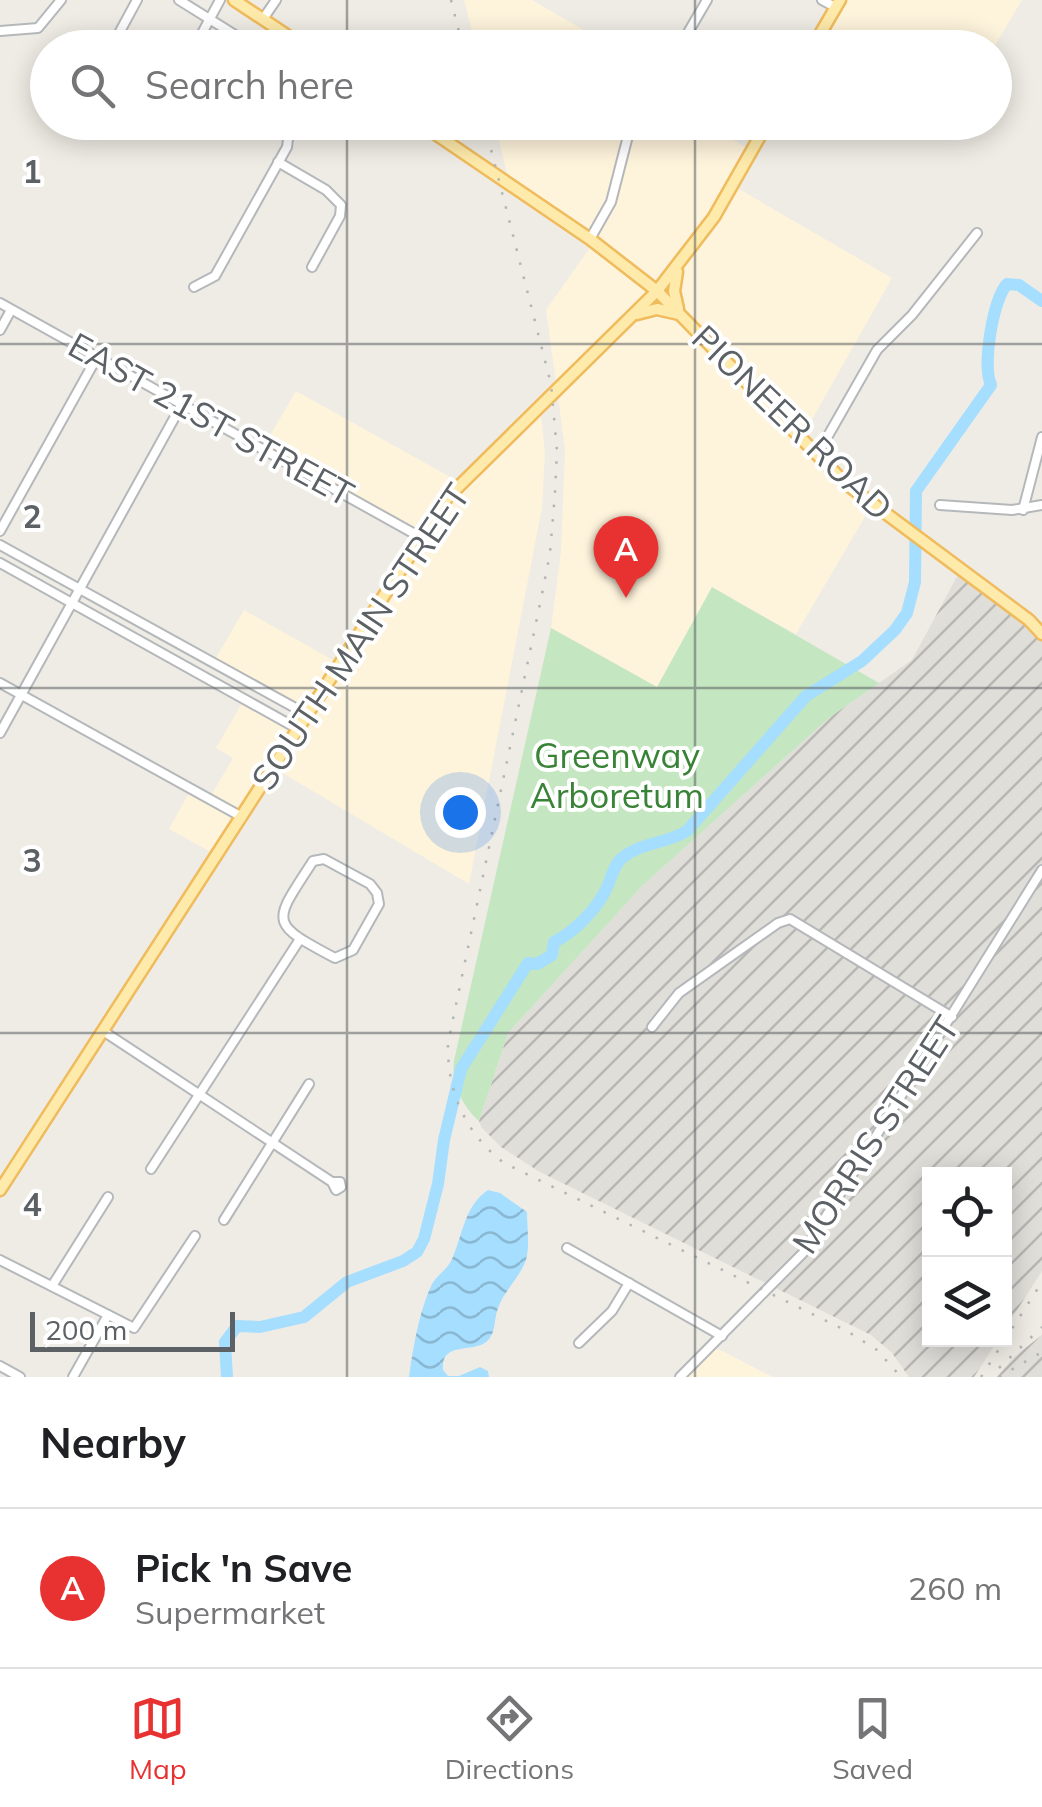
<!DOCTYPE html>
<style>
:root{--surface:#fff;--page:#f2f2f2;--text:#202124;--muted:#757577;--line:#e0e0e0;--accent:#e83232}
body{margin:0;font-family:Mulish,sans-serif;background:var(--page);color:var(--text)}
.controls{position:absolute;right:30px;bottom:30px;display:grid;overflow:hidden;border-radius:0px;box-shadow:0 5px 25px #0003}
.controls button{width:90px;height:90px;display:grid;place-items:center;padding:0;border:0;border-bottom:2px solid var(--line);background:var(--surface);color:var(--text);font:50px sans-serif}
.scale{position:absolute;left:30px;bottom:25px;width:205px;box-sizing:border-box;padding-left:10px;border:5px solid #5c6165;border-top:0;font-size:28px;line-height:35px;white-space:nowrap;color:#5c6165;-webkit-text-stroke:8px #fff;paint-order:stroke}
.you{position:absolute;left:460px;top:812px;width:35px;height:35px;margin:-25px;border:8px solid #fff;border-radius:50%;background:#1a73e8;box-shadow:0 0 0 15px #1a73e833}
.badge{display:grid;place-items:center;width:65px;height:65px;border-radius:50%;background:var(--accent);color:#fff;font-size:32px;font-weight:700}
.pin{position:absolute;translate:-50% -82px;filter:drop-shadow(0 2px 5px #0008)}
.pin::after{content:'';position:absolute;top:52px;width:35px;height:30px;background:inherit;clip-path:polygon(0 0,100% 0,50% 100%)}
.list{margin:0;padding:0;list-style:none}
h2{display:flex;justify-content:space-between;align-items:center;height:130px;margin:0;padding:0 40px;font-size:42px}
h2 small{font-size:32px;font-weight:400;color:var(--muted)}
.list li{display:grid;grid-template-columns:65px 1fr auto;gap:30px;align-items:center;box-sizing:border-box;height:160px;padding:0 40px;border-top:2px solid var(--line)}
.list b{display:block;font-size:38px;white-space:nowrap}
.list p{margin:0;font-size:32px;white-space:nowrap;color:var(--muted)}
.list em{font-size:32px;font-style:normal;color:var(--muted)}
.icon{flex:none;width:55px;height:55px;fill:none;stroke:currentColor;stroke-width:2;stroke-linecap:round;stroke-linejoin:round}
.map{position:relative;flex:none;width:1042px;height:1377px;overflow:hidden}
.search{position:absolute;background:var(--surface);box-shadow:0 5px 25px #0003;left:30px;right:30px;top:30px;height:110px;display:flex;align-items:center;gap:25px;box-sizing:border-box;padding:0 35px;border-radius:55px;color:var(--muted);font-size:38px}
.sheet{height:290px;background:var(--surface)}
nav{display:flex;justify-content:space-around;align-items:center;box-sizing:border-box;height:140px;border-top:2px solid var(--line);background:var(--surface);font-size:28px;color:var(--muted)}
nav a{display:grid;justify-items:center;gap:5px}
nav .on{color:var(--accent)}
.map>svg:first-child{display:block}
.commercial{fill:#fef3db}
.industrial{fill:url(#industrial-furrows)}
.park{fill:#c4e6c1}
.water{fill:url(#water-waves)}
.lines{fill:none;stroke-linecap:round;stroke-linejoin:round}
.river{stroke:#a5defe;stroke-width:12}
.minor-casing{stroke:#b5b8bb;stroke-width:12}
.major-casing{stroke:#f0bb5c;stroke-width:15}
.minor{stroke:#fff;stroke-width:8}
.major{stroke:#feeaaa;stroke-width:10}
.rail{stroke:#b3b4b5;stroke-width:2.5;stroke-dasharray:2.5 12;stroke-linecap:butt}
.grid{fill:none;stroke:#5c6165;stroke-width:2.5;stroke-opacity:0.55}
.labels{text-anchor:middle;stroke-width:8;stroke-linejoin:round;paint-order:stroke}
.street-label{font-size:35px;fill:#5c6165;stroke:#fff}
.park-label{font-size:35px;fill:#388335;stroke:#fff}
.grid-label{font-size:32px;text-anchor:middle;font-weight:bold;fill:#5c6165;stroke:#fff;stroke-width:8;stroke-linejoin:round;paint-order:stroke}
</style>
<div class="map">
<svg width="1042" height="1377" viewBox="0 0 1042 1377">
<defs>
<pattern id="industrial-furrows" width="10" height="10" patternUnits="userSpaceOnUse" patternTransform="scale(2.5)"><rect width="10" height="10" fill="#e0ded9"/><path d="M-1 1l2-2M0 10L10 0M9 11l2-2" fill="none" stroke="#b9b7b4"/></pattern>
<pattern id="water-waves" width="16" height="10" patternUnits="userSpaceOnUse" patternTransform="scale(2.5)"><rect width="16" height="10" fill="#a5defe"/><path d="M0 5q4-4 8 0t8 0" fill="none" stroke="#8ab7d1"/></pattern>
</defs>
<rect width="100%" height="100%" fill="#efece5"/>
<g class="commercial">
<path d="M464,0H532L608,44L606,48L476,47Z"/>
<path d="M840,0H1022L994,47L812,48Z"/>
<path d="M495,123H613L629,132L635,123H704L752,151L732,185L892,278L801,439L872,505L796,634L712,588L657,687L551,628L561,552L565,449L546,310L594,242L509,183Z"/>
<path d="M296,391L461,483L540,405L545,453L542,508L469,884L274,768L216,855L169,829L191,789L213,800L212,794L233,758L216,748L245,698L298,729L307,716L213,663L244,610L340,664L422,538L262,449Z"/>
<path d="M712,1346L773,1377H680Z"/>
</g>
<g class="industrial">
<path d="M961,569L1042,634V1271L1005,1329L1004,1174H930V1340H998L974,1377H909L892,1353L871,1335L540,1172L501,1147L482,1128L479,1121L508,1033L643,885L830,717L912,660Z"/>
<path d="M1042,1335V1377H997L1015,1356Z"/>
</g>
<path class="park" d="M712,587L879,683L830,717L643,885L508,1033L479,1121C462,1106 451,1083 454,1061L551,628L657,687Z"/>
<path class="water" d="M488,1190L500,1193L527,1212C527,1226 530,1246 526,1260C520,1277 504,1291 498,1308C494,1318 496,1331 489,1339C478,1355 440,1339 443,1370L448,1376H459L480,1367L488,1371L489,1377H409C413,1348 419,1311 432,1284C437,1275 447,1270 452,1259C463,1235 464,1206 488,1190Z"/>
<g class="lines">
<path class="river" d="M227,1377L225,1342L237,1326L260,1327L304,1317L347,1282L403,1261L417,1252L424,1239L438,1184L444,1140L461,1069L528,963L537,964L552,955L554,942C575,932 599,907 608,885C612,875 614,865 622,858C641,842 666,844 687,831L806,696L862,661L895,630L907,613L915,582L916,491L991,385C982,365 993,300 1007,284L1019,285L1042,301"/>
<g class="minor-casing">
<g id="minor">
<path d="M179,0L256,48"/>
<path d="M822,0L835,7"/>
<path d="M263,19L276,0"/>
<path d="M0,31L38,28L61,0"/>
<path d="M111,48L137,0"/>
<path d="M194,48L220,0"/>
<path d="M679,48L707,0"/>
<path d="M202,122L213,129L229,122"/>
<path d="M278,162L326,190L341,205L340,216L312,267"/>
<path d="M590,239L611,202L629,132L635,122"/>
<path d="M194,287L215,276L287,147L289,132L277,122"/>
<path d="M0,303L422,538"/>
<path d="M0,330L11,310"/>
<path d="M817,455L877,350L912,315L977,233"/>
<path d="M940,505L1012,510L1042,505"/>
<path d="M1023,510L1042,437"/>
<path d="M0,531L97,357"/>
<path d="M0,545L308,715"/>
<path d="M0,563L298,729"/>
<path d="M0,683L242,817"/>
<path d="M0,733L182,404"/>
<path d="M324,859L370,884L377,893L379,904L353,950L335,958C267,922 273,923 313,861Z"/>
<path d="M652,1027L679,993L778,923L790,919L952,1017"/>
<path d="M103,1031L332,1182H340L341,1187L336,1190L332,1182"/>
<path d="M151,1169L300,939"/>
<path d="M224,1220L309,1084"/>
<path d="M567,1248L722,1336"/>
<path d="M0,1260L134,1328L195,1236"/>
<path d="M52,1286L108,1197"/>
<path d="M579,1343L612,1311L629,1283"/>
<path d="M0,1366L20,1377"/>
<path d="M73,1377L108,1315"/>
<path d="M680,1377L803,1253L1042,870"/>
</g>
</g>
<g class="major-casing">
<g id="major">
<path d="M234,0L306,48"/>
<path d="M812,48L840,0"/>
<path d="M418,122L590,239L657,291L845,483L1029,620L1042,634"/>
<path d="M677,272L674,291L678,309"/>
<path d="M637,314L657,309L679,314"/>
<path d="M0,1190L447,498L657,291L714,217L768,122"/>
</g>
</g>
<use href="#minor" class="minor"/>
<use href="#major" class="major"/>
<g class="rail">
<path d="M451,0L463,48"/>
<path d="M484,122L551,384L557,451L555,493L550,553L541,599L448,1043C447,1092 465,1133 504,1163L847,1331L877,1350L901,1377"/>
<path d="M999,1368L1042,1327"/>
<path d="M981,1377L1042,1282"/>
<path d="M999,1377L1042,1352"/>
</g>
</g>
<path class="grid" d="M347,0V48M695,0V48M347,122V1377M695,122V1377M0,344H1042M0,688H1042M0,1033H1042"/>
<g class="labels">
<g class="street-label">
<text transform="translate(211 420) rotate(29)" y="12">EAST 21ST STREET</text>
<text transform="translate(792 423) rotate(44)" y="12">PIONEER ROAD</text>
<text transform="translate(361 637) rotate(-56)" y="12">SOUTH MAIN STREET</text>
<text transform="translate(876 1135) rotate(-57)" y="12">MORRIS STREET</text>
</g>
<g class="park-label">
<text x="617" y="768">Greenway<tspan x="617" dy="40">Arboretum</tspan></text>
</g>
</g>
<g class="grid-label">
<text x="32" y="183">1</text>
<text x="32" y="528">2</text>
<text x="32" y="872">3</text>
<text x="32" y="1216">4</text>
</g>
</svg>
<div class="controls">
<button><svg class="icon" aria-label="locate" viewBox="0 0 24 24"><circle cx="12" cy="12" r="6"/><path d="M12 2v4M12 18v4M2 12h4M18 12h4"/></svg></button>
<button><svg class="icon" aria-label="layers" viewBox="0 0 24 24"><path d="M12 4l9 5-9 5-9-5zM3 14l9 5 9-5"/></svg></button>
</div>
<div class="scale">200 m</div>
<div class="you"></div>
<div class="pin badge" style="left:626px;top:598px">A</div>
<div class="search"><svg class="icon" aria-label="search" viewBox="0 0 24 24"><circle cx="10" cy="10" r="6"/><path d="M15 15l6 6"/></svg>Search here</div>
</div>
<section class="sheet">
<h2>Nearby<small></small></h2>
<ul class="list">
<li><span class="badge">A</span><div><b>Pick 'n Save</b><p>Supermarket</p></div><em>260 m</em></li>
</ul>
</section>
<nav>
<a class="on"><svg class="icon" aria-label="map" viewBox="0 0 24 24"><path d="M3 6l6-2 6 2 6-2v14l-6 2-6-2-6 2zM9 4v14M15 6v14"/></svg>Map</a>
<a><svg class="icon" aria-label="directions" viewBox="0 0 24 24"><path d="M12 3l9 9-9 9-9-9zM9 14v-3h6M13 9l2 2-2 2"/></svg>Directions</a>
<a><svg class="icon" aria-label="saved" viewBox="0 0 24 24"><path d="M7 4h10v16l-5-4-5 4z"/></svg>Saved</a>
</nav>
